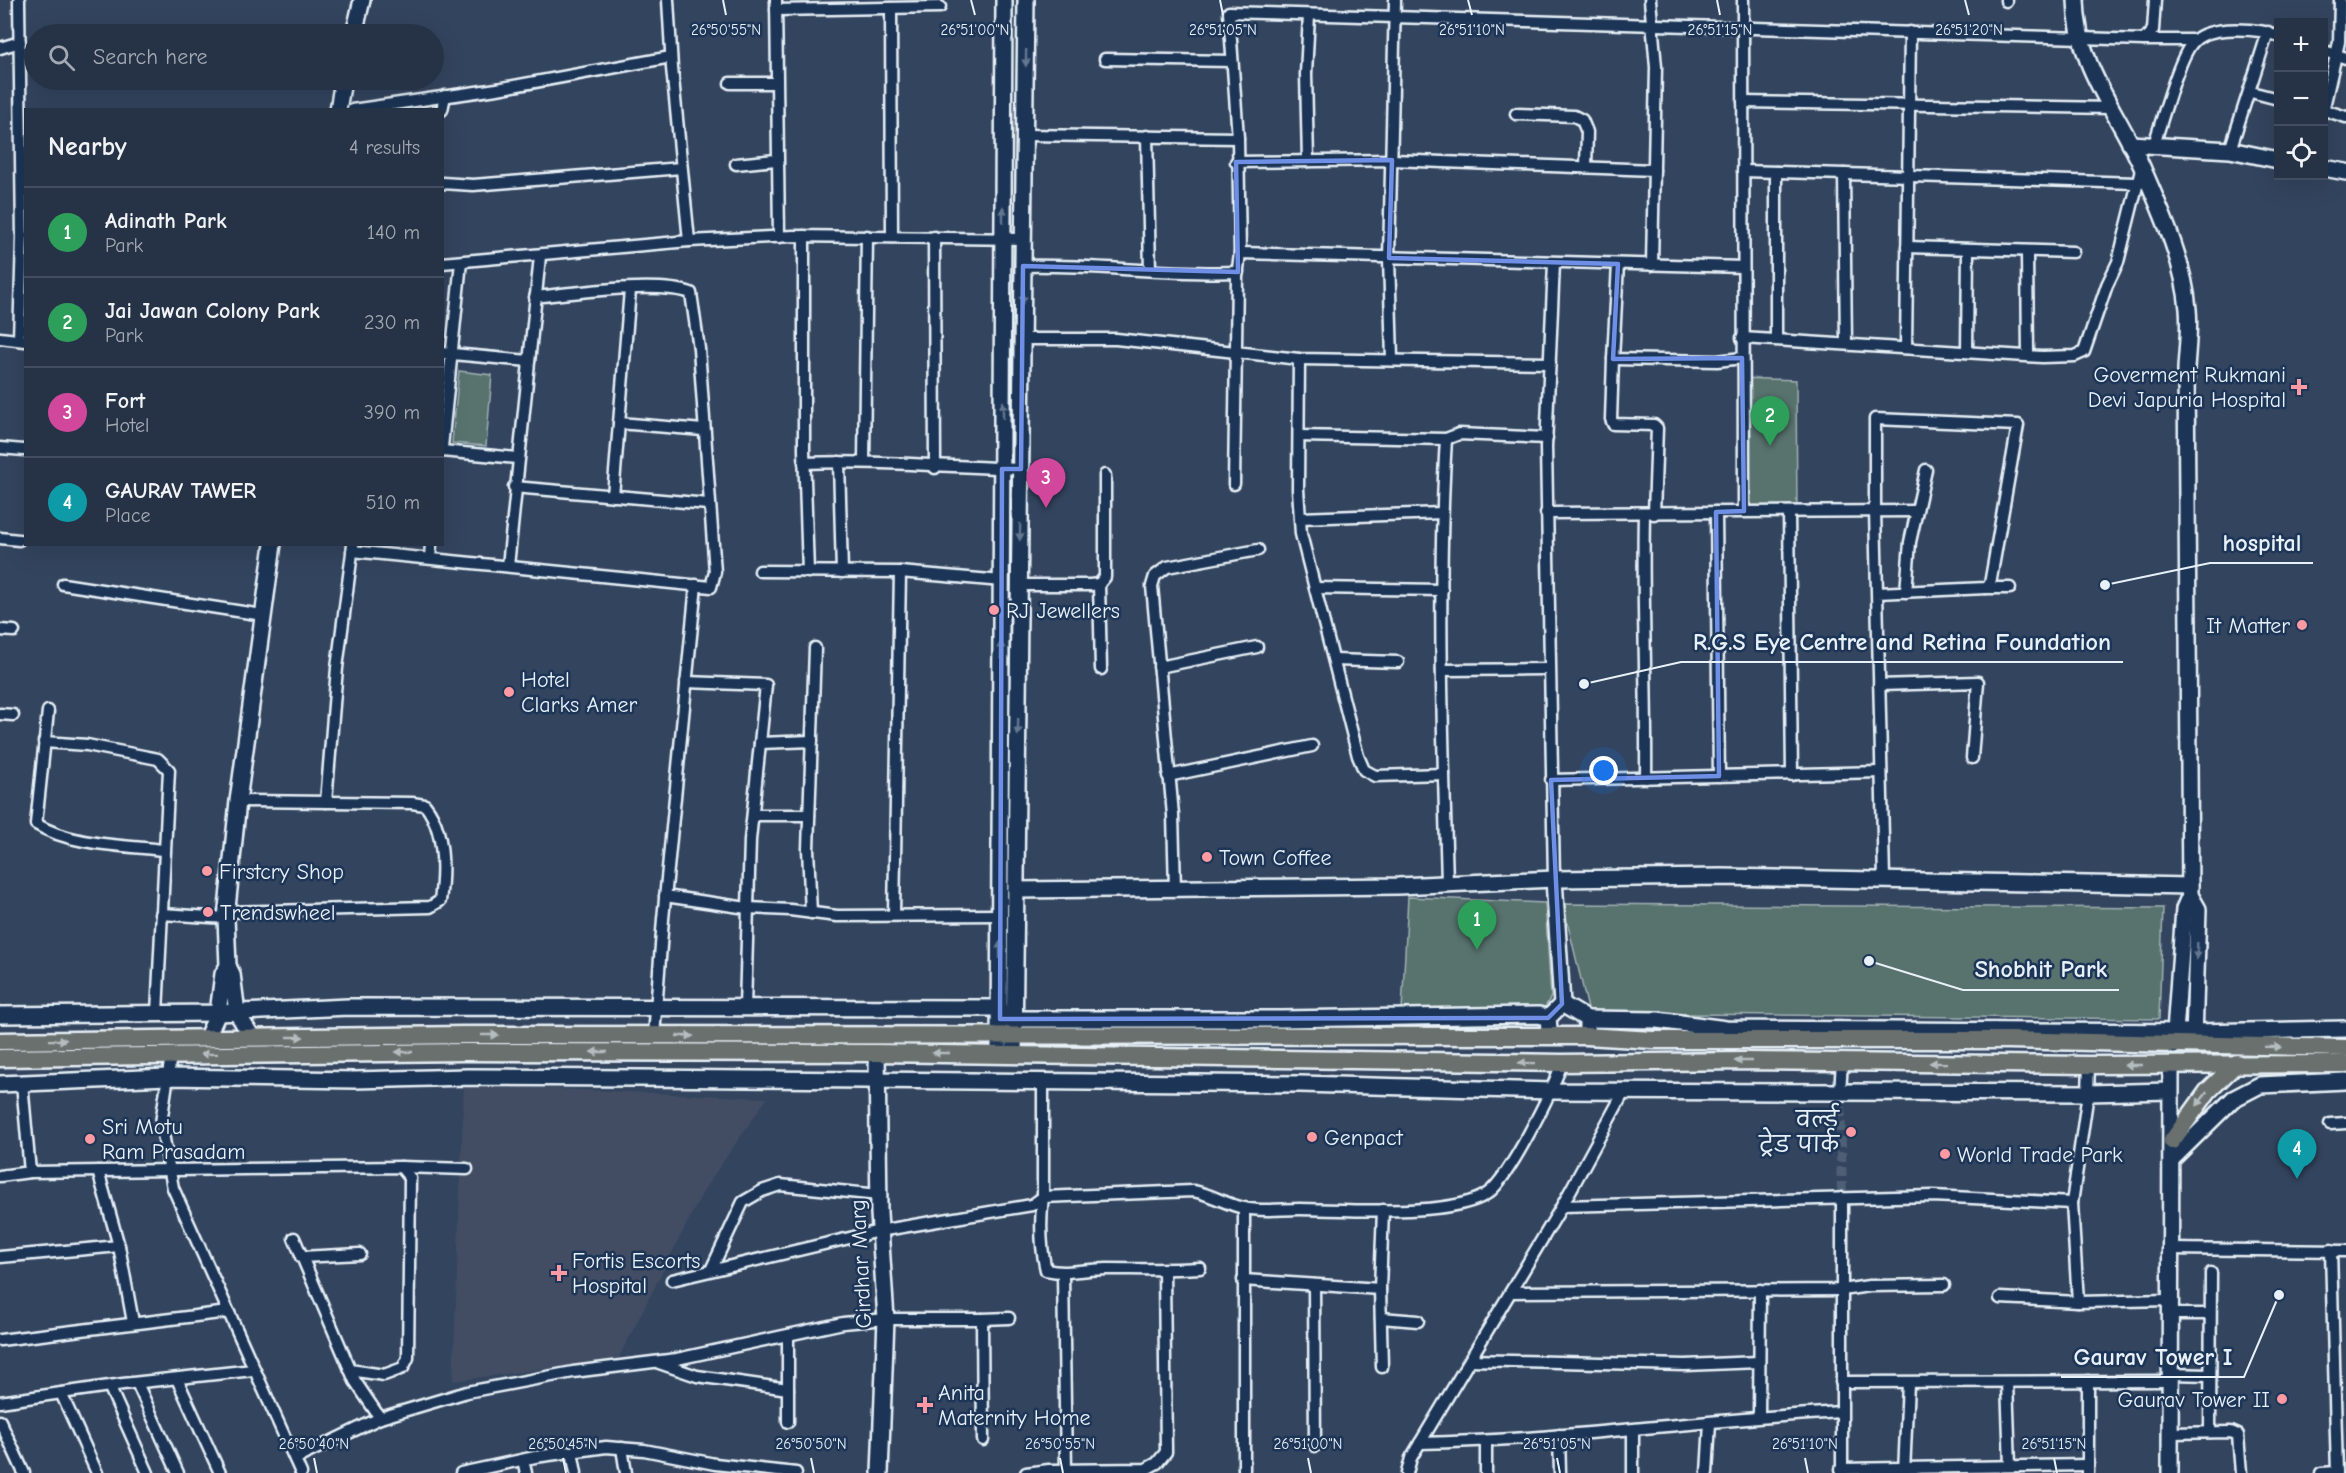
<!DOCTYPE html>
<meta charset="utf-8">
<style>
:root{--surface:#263346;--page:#323f51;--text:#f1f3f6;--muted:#a4aab3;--line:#424e5f;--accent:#e69b98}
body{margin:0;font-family:"Comic Neue","Playpen Sans Deva",sans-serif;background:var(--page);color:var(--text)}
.controls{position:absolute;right:18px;top:18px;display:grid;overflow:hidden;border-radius:0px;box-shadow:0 6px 24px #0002}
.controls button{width:54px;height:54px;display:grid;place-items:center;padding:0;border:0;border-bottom:2px solid var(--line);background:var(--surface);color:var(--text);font:30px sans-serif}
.you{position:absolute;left:1604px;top:771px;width:21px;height:21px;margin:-15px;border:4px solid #fff;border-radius:50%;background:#1a73e8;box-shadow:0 0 0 9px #1a73e833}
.badge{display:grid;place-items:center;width:39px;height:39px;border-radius:50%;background:var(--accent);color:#fff;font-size:20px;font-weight:700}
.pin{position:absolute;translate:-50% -50px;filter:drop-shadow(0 2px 3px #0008)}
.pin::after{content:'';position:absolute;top:32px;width:21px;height:18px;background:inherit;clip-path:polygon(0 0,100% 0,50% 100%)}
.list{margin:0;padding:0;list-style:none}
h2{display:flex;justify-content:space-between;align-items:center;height:78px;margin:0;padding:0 24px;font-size:26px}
h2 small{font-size:20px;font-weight:400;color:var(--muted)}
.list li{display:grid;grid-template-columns:39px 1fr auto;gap:18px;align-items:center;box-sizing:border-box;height:90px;padding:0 24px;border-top:2px solid var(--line)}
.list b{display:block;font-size:22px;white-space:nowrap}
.list p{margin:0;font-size:20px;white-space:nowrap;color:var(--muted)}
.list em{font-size:20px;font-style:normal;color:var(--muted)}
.icon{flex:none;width:33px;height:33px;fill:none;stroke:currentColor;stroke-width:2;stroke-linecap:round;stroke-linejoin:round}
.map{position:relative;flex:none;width:2346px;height:1473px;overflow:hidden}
.search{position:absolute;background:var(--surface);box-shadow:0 6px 24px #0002;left:24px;top:24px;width:420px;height:66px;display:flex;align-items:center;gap:15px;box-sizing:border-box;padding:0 21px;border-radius:33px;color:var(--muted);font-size:22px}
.panel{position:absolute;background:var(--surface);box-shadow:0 6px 24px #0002;left:24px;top:108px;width:420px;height:438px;border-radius:0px}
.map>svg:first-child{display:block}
.built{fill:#424e63}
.green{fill:#59726e;stroke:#a0b2b3;stroke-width:1.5}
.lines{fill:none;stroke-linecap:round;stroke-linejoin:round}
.street-tunnel{stroke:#4e5e75;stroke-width:10;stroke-dasharray:10 5;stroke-linecap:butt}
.street-casing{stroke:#e8f1f8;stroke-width:15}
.secondary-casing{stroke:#e8f1f8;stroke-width:20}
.primary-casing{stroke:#e8f1f8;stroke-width:21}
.street{stroke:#1d3557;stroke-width:10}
.secondary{stroke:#1d3557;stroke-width:15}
.primary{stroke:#6b706d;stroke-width:16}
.oneway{fill:#64778f}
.oneway2{fill:#b6bdc0}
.marked{fill:none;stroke:#6e8fe5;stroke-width:4.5;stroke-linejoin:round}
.ticks{fill:none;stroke:#e8f1f8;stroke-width:2}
.poi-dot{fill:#ff9aa2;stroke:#1d3557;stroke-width:2}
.labels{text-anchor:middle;stroke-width:5;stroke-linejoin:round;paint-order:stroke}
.poi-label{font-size:22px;fill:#e8f1f8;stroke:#1d3557;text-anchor:start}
.street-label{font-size:22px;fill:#e8f1f8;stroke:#1d3557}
.ticks-label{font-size:15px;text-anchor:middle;fill:#e8f1f8;stroke:#1d3557;stroke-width:5;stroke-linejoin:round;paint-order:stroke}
.leader{fill:none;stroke:#e8f1f8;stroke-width:2}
.callout-dot{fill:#e8f1f8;stroke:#1d3557;stroke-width:2}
.callout-label{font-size:24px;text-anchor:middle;font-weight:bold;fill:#e8f1f8;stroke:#1d3557;stroke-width:5;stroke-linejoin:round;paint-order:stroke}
</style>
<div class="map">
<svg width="2346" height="1473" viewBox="0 0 2346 1473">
<rect width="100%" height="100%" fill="#33445e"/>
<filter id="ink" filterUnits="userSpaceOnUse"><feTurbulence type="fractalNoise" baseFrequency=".0167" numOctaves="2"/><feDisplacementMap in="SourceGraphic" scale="12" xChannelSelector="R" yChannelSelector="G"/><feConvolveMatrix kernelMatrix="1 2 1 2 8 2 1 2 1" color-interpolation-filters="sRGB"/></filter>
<g filter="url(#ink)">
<path class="built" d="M464,1085L767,1098L705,1188L618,1359L453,1381Z"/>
<g class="green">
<path d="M459,371L492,375L486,446L452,443Z"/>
<path d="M1742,378L1796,380L1797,512L1744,511Z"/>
<path d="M1408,897L1545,903L1551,997L1545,1007L1539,1010H1402Z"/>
<path d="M1563,904L2163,908L2159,1019L1589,1013Z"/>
</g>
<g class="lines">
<path class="street-tunnel" d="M1840,1092L1842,1198"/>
<g class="street-casing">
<g id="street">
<path d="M668,0L672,68L689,241"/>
<path d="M776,0L779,237"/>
<path d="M1650,0L1656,67L1652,265"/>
<path d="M1743,0L1744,511"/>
<path d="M2006,1V0"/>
<path d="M891,8L892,237"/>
<path d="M776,10L940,7"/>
<path d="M2144,40H2194"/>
<path d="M0,48L20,42"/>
<path d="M2324,51L2346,58"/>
<path d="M1105,59L1232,61"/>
<path d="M730,83H776"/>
<path d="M2251,92L2278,99"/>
<path d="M1743,102L2112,108"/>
<path d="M2324,107L2339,42L2340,0"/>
<path d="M352,110L497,89L671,57"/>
<path d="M442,110L445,96"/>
<path d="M2324,110L2346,117"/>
<path d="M1516,114L1574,116L1582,120L1587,132L1586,167"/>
<path d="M1025,135L1238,138"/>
<path d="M1147,136L1150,270"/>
<path d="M2154,144C2162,122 2179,55 2194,41C2210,25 2259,28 2278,36"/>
<path d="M2230,150L2268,32"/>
<path d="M1308,161L1306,74L1309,15"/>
<path d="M1236,162L1392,160L1654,170"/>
<path d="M736,164L776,160"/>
<path d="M1743,171L2136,183"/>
<path d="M1844,174L1846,344"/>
<path d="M442,183L473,185L681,168"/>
<path d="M804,236V450L808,572"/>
<path d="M934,237L935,468"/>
<path d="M1907,247L2073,252"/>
<path d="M2027,252L2028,356"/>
<path d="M1240,253L1743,267"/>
<path d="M442,263L689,241L794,236L1024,239"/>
<path d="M1618,264L1613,359L1717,361L1742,358"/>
<path d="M1023,266C1095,264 1166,275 1238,272"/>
<path d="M0,338L25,341"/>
<path d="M1742,338L2042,357L2075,356L2084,352L2107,285L2118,262L2142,166"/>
<path d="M1022,339H1116L1299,359L1550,363"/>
<path d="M1776,339V172"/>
<path d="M19,340L22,238L19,0"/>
<path d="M1906,348L1910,32"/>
<path d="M1967,352L1968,250"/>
<path d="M442,353L529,361"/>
<path d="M1299,359L1298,489L1301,534L1358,756L1364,770L1375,776L1444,774"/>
<path d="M1392,359L1389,258L1395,0"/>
<path d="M1613,359L1611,419L1613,424L1654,425L1657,428L1654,514"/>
<path d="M619,423L703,430"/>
<path d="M1299,436L1446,439L1459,434L1547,438"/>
<path d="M1446,439C1437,587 1443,735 1447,883"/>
<path d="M442,447L461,262"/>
<path d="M0,448L24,450"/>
<path d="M442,451L517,458"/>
<path d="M864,461L867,236"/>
<path d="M839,462L842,572"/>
<path d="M804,463C876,460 948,467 1021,469"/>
<path d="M1234,484L1237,277L1240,253L1238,138L1229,12L2144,40L2153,30L2155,0"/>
<path d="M514,487L708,504"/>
<path d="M613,496L630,290"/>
<path d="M1716,512L1719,776"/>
<path d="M1789,512L1792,775"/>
<path d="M1546,513L1916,511"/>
<path d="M1644,514C1642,602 1647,690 1646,778"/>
<path d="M1300,518L1442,513"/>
<path d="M0,538L19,540"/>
<path d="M352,551L711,587L715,572L699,349L691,293C656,281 574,293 535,297"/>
<path d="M430,558L431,544"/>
<path d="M508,566L540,256"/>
<path d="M760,571L900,572L1002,581"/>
<path d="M63,584L263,615"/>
<path d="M1099,584L1101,669"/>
<path d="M1020,585H1090L1099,584L1105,577V475"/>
<path d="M1315,588L1442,590"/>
<path d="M1986,588H2010"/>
<path d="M1906,592L1910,542L1926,470"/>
<path d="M1877,593L1986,588L1990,584L2018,425L1875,419V510L1884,879"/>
<path d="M0,630L14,631"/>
<path d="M1334,660L1398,662"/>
<path d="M1159,667L1257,647"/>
<path d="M1442,670L1549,669"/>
<path d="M686,682L766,685L750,840L745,1007"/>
<path d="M1879,685L1978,682L1972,758"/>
<path d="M48,711L36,824C72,846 123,845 163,850"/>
<path d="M0,714L13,715"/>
<path d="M44,742L87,745L158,759L169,770L157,1013"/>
<path d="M760,743L812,741"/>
<path d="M1168,776L1312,746"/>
<path d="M1551,780L1881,772"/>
<path d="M326,802L337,668L353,545"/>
<path d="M753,815H809"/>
<path d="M1554,879L1546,447L1554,263"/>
<path d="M1175,889L1173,815L1152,586L1155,576L1167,567L1258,550"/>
<path d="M665,896L747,908L790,910L837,916L1000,915"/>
<path d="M227,912L430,907L440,901C444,871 445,830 425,805L412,803L238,801"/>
<path d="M811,913L808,849L815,648"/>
<path d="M161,914L226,918"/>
<path d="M894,915L900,572"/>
<path d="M654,1036L663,919L696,585"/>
<path d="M171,1055L161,1123L173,1188L301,1473"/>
<path d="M1043,1081V1197L1193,1191C1211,1194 1227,1205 1244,1208C1261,1212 1282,1209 1299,1209C1343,1209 1454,1218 1488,1193C1510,1177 1552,1091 1562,1063"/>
<path d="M22,1083L30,1172L401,1167L410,1178L408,1358L403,1368L384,1375L350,1370"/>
<path d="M1840,1092L1842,1062"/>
<path d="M2330,1124L2346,1123"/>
<path d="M401,1167L467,1169"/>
<path d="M98,1171L119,1246L133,1322"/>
<path d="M0,1176L30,1172"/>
<path d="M1043,1197C1040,1222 1040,1245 1046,1270C1068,1275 1085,1269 1107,1269C1138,1269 1169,1270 1200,1268"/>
<path d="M2072,1203L2088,1093L2089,1065"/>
<path d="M1562,1206L1933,1196L2072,1203L2078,1302"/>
<path d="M1244,1208V1470"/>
<path d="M294,1238L355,1381L380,1418"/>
<path d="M2169,1249L2346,1251"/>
<path d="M2331,1250L2337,1473"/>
<path d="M0,1257L119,1246"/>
<path d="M301,1257L360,1254"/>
<path d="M711,1270L743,1202L762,1191L780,1185L879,1195"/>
<path d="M1063,1274L1066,1471"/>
<path d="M672,1280L879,1231L1032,1205L1043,1197"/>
<path d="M1243,1280L1380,1289"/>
<path d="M1314,1285L1315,1446"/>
<path d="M1511,1292L1842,1290L1869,1286L1944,1285"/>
<path d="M2000,1298L2078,1302L2169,1300"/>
<path d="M2169,1314H2210"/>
<path d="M1381,1318L1418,1321"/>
<path d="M982,1319L1009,1318"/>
<path d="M0,1340L228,1312"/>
<path d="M1470,1360L1685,1365L1759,1362"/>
<path d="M659,1363L697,1376L788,1389V1336"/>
<path d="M1382,1367L1380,1289L1383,1210"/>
<path d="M2170,1374L2210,1375"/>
<path d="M177,1379L220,1473"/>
<path d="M2088,1381V1473"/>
<path d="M1841,1382L2170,1381"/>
<path d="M2007,1382L2010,1466"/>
<path d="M137,1383L178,1473"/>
<path d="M110,1388L148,1473"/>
<path d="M61,1393L97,1473"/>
<path d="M0,1402L123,1384L253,1370"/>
<path d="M1759,1417L1760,1290"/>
<path d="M0,1421L24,1473"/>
<path d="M788,1422V1389"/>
<path d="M2210,1432L2211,1273"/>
<path d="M2170,1433L2231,1432L2238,1435L2241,1473"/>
<path d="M1559,1435L1560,1473"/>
<path d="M1486,1441V1473"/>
<path d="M1420,1443C1561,1440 1700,1420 1840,1412"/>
<path d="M622,1448L626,1473"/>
<path d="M572,1452L576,1473"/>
<path d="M295,1459L380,1418L467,1392L573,1372L677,1359L843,1323L886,1319H982L983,1440"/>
<path d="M523,1460L526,1473"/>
<path d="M1841,1469L2088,1465"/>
<path d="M461,1473L535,1457L606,1447L644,1450L715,1464L796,1473"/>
<path d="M1026,1473L1049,1470L1146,1469L1157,1463L1166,1452L1164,1271"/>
<path d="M1407,1473L1411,1458L1562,1206L1625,1090"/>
<path d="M1633,1473V1430"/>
<path d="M1707,1473L1710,1423"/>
<path d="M1842,1473V1198"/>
<path d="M1904,1473L1908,1383"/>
<path d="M2321,1473L2337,1472"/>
</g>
</g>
<g class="secondary-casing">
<g id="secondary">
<path d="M2076,0C2077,67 2116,108 2142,167C2161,211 2184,261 2188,309C2190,329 2187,349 2186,369L2190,895L2184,909L2174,1046"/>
<path d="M354,34L362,0"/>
<path d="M338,110L343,80"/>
<path d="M2130,144L2230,150L2278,160"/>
<path d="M2324,168L2346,172"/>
<path d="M1016,890L1398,886L1554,879L1722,877L2190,886"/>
<path d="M2190,895L2198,909L2194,1039"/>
<path d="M228,966L226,918L238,801L273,544"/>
<path d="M1562,1004L1587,1019V1029"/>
<path d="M0,1015L218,1013L348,1007L1000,1008"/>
<path d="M1006,1019H1281L1539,1015L1548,1018"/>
<path d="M1587,1019L1657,1020L1726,1029L2195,1032L2346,1029"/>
<path d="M1549,1029L1548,1018L1562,1004L1554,879"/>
<path d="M207,1037L218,1013L223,974L228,966L232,974L237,1013L252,1037"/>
<path d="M877,1053L879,1213L886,1319L880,1473"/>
<path d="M999,1054L1004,0"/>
<path d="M1014,1054L1026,0"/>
<path d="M0,1084L168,1077L355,1080L468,1077L639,1078L1300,1084L1552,1091L2088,1093L2170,1091"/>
<path d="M2173,1158L2233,1099L2260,1085L2346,1081"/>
<path d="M2170,1473L2171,1066"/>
</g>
</g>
<g class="primary-casing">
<g id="primary">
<path d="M0,1041L464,1035L1586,1036L1653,1040H2009L2346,1048"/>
<path d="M0,1058L465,1052L877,1053L1562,1063L1745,1061L2089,1065L2346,1064"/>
<path d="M2172,1141L2208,1091L2237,1063"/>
</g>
</g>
<use href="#street" class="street"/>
<use href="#secondary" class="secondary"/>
<use href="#primary" class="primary"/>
</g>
<defs><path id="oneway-solid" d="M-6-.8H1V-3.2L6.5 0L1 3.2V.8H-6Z" transform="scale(1.5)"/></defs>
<g class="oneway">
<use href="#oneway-solid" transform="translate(1026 58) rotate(91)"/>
<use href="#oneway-solid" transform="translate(1003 215) rotate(-90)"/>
<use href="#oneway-solid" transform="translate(1023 295) rotate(91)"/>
<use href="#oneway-solid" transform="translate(1003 410) rotate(-90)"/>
<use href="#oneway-solid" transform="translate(1020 532) rotate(91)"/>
<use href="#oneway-solid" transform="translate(1001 650) rotate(-90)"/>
<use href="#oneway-solid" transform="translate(1018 727) rotate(91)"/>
<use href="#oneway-solid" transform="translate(1000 950) rotate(-90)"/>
<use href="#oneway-solid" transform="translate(2197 951) rotate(92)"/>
</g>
<g class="oneway2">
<use href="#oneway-solid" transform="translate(490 1035)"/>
<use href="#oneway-solid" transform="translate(685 1036)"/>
<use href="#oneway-solid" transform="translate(295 1037)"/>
<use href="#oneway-solid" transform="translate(58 1040) rotate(-1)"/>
<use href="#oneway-solid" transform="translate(2273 1047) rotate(1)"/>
<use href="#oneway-solid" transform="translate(404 1052) rotate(180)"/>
<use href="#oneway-solid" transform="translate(599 1052) rotate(-180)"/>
<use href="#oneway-solid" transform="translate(941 1053) rotate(-180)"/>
<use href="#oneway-solid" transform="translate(209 1054) rotate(179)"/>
<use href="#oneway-solid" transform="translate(1743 1061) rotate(180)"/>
<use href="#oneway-solid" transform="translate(1527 1063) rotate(-179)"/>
<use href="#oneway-solid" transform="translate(1938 1063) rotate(-179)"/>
<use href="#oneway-solid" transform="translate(2133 1065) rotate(-180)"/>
<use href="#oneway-solid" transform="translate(2202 1099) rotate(127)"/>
</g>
</g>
<path class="marked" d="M1392,160L1389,258L1618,264L1613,359L1742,358L1744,511L1716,512L1719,776L1551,780L1562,1004L1548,1018L1000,1019L1002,469H1021L1023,266L1238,272L1236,162Z"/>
<path class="ticks" d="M723,0L726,15M971,0L975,15M1220,0L1223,15M1468,0L1472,15M1717,0L1720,15M1965,0L1969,15M314,1458L317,1473M563,1458L566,1473M811,1458L814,1473M1060,1458L1063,1473M1308,1458L1311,1473M1557,1458L1560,1473M1805,1458L1808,1473M2054,1458L2057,1473"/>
<g class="poi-dot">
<path d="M2296 378h6v6h6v6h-6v6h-6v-6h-6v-6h6z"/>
<circle cx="994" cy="610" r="6"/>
<circle cx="2302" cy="625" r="6"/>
<circle cx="509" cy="692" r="6"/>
<circle cx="1207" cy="857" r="6"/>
<circle cx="207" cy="871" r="6"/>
<circle cx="208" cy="912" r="6"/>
<circle cx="1851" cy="1132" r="6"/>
<circle cx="1312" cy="1137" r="6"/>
<circle cx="90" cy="1139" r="6"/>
<circle cx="1945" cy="1154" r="6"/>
<path d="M556 1264h6v6h6v6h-6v6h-6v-6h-6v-6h6z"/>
<circle cx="2282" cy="1399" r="6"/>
<path d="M922 1396h6v6h6v6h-6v6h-6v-6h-6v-6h6z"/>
</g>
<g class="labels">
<g class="poi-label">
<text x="2286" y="382" text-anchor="end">Goverment Rukmani<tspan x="2286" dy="25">Devi Japuria Hospital</tspan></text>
<text x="1006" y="618">RJ Jewellers</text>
<text x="2290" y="633" text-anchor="end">It Matter</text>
<text x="521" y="687">Hotel<tspan x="521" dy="25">Clarks Amer</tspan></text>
<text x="1219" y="865">Town Coffee</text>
<text x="219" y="879">Firstcry Shop</text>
<text x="220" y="920">Trendswheel</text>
<text x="1839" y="1127" text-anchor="end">वर्ल्ड<tspan x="1839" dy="25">ट्रेड पार्क</tspan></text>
<text x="102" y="1134">Sri Motu<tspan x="102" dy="25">Ram Prasadam</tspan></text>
<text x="1324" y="1145">Genpact</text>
<text x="1957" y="1162">World Trade Park</text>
<text x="572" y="1268">Fortis Escorts<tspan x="572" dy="25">Hospital</tspan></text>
<text x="938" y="1400">Anita<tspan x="938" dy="25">Maternity Home</tspan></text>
<text x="2270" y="1407" text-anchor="end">Gaurav Tower II</text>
</g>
<g class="street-label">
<text transform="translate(860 1264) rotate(-93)" y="8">Girdhar Marg</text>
</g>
</g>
<g class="ticks-label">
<text x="726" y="35">26°50'55"N</text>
<text x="975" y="35">26°51'00"N</text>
<text x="1223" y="35">26°51'05"N</text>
<text x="1472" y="35">26°51'10"N</text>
<text x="1720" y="35">26°51'15"N</text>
<text x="1969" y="35">26°51'20"N</text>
<text x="314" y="1449">26°50'40"N</text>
<text x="563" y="1449">26°50'45"N</text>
<text x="811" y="1449">26°50'50"N</text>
<text x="1060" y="1449">26°50'55"N</text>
<text x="1308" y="1449">26°51'00"N</text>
<text x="1557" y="1449">26°51'05"N</text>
<text x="1805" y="1449">26°51'10"N</text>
<text x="2054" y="1449">26°51'15"N</text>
</g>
<path class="leader" d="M2105 585L2210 563H2313M1584 684L1681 662H2123M1869 961L1963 990H2119M2279 1295L2244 1377H2061"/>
<g class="callout-dot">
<circle cx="2105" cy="585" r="6"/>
<circle cx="1584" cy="684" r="6"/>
<circle cx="1869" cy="961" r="6"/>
<circle cx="2279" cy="1295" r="6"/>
</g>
<g class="callout-label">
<text x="2262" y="551">hospital</text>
<text x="1902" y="650">R.G.S Eye Centre and Retina Foundation</text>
<text x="2041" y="977">Shobhit Park</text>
<text x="2153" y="1365">Gaurav Tower I</text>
</g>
</svg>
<div class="controls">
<button>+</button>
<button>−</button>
<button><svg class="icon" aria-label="locate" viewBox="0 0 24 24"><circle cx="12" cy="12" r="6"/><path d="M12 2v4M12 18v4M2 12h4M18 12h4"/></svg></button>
</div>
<div class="you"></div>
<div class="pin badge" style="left:1477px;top:950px;background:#2e9e5b">1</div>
<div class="pin badge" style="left:1770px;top:446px;background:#2e9e5b">2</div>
<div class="pin badge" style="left:1046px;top:508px;background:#d1479c">3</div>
<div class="pin badge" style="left:2297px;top:1179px;background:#0f9aa8">4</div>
<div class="search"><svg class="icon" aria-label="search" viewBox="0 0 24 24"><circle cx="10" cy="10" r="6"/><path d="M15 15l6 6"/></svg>Search here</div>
<section class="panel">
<h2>Nearby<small>4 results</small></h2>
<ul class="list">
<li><span class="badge" style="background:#2e9e5b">1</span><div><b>Adinath Park</b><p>Park</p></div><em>140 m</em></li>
<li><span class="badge" style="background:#2e9e5b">2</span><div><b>Jai Jawan Colony Park</b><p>Park</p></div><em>230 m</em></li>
<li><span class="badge" style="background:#d1479c">3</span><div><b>Fort</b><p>Hotel</p></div><em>390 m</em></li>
<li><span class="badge" style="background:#0f9aa8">4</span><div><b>GAURAV TAWER</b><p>Place</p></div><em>510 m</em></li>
</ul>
</section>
</div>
